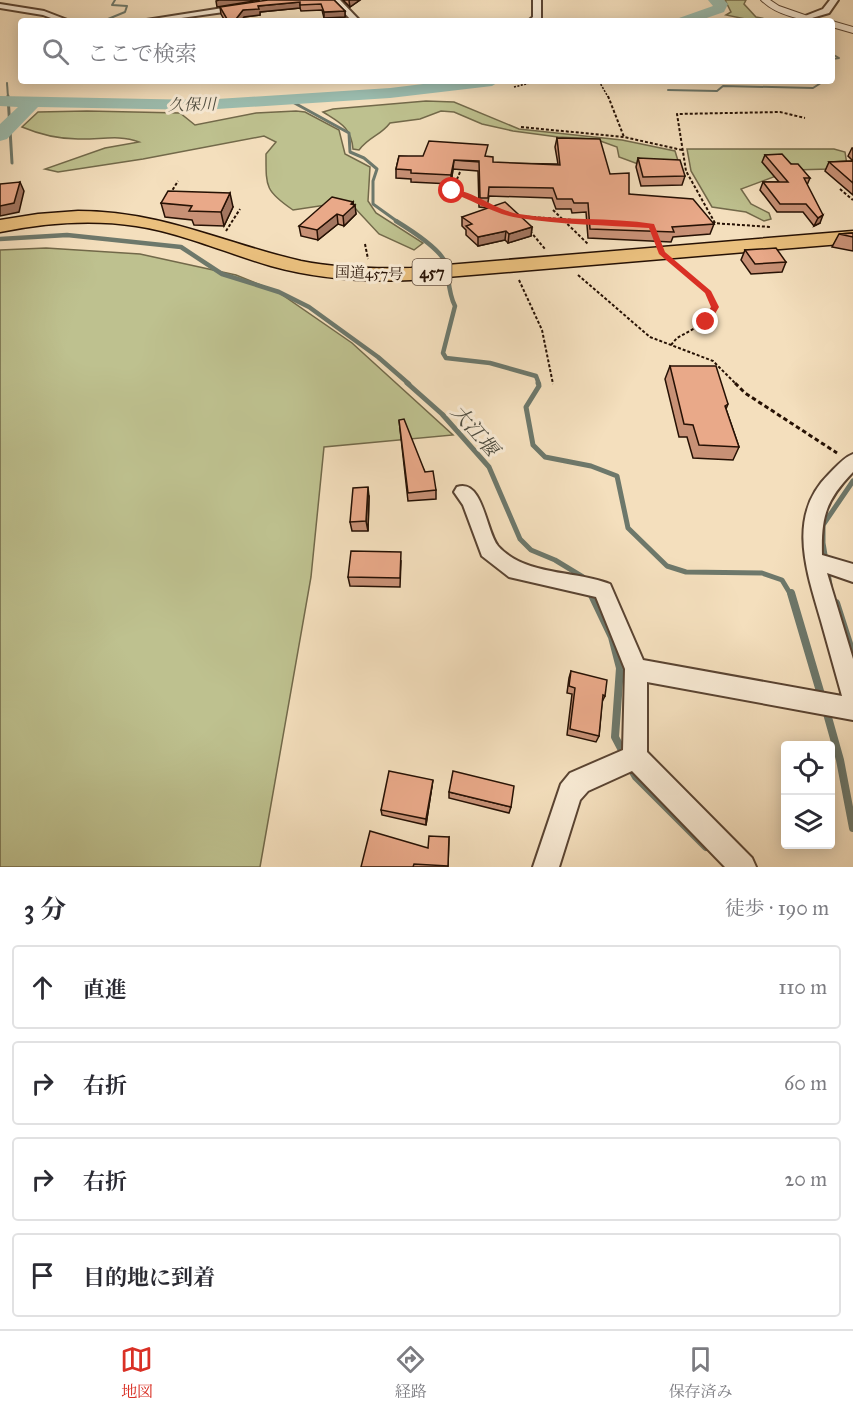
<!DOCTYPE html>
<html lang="ja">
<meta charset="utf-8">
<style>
:root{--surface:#fff;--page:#f7f7f7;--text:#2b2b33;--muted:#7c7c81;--line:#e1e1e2;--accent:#d93025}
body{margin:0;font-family:"IM FELL Great Primer","Noto Serif JP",serif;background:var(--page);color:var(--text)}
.controls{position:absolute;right:18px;bottom:18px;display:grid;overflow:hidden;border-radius:6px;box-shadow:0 3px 15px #0003}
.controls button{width:54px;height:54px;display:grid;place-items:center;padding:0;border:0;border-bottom:2px solid var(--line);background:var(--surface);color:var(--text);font:30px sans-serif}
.stop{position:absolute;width:18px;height:18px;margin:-14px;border:4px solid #d93025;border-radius:50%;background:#fff}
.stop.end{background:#d93025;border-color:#fff;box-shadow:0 2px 6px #0008}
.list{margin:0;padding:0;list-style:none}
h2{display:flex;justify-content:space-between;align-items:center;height:78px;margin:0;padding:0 24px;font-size:26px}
h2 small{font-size:20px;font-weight:400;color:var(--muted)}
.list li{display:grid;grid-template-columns:39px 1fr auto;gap:18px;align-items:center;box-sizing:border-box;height:84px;margin:0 12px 12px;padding:0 12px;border:2px solid var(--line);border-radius:6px}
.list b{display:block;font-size:22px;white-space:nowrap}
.list em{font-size:20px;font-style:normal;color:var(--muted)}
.icon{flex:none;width:33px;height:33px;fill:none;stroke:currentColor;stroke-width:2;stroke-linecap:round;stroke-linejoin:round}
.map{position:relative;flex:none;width:853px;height:867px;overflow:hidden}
.search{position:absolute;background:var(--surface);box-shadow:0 3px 15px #0003;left:18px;right:18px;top:18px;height:66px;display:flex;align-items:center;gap:15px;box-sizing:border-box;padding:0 21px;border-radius:6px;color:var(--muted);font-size:22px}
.sheet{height:462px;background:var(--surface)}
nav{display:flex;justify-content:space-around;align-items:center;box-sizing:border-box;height:84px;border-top:2px solid var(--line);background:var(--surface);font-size:16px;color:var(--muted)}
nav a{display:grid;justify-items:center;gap:3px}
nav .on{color:var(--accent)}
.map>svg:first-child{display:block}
.green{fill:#bec18f;stroke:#72694a;stroke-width:1.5}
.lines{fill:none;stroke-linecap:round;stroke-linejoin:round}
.stream-far4{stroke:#6d786b;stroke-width:2}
.stream-far3{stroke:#6d786b;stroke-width:3}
.stream-far2{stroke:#6d786b;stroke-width:4.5}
.stream-far1{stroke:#6d786b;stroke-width:5}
.stream{stroke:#6d786b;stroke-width:8}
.river{fill:#9cbdaf;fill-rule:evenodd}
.minor-casing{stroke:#5a4432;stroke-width:4}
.tertiary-casing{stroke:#5a4432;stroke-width:2}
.trunk-casing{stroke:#261104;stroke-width:3}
.path-far2{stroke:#261104;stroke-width:1.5;stroke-dasharray:2 1.5;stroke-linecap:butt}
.path-far1{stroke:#261104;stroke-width:2;stroke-dasharray:3 2;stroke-linecap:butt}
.path{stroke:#261104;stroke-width:3;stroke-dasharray:4.5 3;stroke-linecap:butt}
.minor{fill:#f8ead4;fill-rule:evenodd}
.tertiary{fill:#f8ead4;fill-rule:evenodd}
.trunk{fill:#eac07e;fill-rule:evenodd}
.wall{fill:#c89176;stroke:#261104;stroke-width:1.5}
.shaded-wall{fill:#a37660;stroke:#261104;stroke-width:1.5}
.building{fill:#e9a989;stroke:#261104;stroke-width:1.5}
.route{fill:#d93025}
.labels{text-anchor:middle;stroke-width:6;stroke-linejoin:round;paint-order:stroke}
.far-street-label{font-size:15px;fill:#261104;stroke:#f8ead4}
.far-water-label{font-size:16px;font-style:italic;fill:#4f4d40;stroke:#f8ead4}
.shield{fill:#f8ead4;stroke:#655242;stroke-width:1.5}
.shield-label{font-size:16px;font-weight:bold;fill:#261104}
.water-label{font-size:20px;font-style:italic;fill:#4f4d40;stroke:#f8ead4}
</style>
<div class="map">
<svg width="853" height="867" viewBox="0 0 853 867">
<rect width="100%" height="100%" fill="#f4dfbd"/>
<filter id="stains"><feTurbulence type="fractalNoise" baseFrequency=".00333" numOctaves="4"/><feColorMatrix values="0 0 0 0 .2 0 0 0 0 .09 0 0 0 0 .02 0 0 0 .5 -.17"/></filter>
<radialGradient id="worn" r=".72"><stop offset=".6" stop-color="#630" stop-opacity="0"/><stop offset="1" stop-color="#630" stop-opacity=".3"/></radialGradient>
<g class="green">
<path d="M725,0H746L744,4L756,17L776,21H755L726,15L731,12Z"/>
<path d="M426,101L454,102L519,129L622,140L675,151L679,164H638L619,157L617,147L595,139L558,137L513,131L482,124L454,112L441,111L420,119L390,123C380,136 370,136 359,150L353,149C351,127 340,123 323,112L333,109Z"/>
<path d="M87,111L180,113L195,125L256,113L296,111L305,112L339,130L345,154L370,167L368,201L376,213L423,243L414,250L379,234L353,206L326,205L293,210C265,191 266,187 266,154L276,142L264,136L143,159L58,172L45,169L105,148L139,142C119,134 99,140 78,139C57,139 41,135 22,127L38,112Z"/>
<path d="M687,149H834L845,152L847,165L830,169L792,170L741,189L751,204L769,213L771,219L764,221L746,212L712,207L691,171Z"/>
<path d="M46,248L140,254L236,275L278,292L352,343L453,435L324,447L311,577L260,867H0V250Z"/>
</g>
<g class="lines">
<g class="stream-far4">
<path d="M110,21L108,19L125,12L127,6L112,5L115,0"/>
<path d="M832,54L839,58L832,59"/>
<path d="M7,83L8,97"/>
<path d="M668,90L717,91L723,86L813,88L824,81"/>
</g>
<g class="stream-far3">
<path d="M8,96L12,163"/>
<path d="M289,100L349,133L350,152L364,158L377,169L373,181V204L398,222"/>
</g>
<g class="stream-far2">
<path d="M396,221C409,229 441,249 446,264C449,278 448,293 455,306L443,353L446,358L490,363L536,376L539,384"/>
<path d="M0,239L67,235L181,247L222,274L279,292L309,307L378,357L409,384"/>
</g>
<g class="stream-far1">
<path d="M407,383L442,414L489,467L520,539L531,550L555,560L583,577L586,582"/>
<path d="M538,383L539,386L526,407L533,445L545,457L591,466L617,476L628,528L667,566L686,572L762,573L782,580L791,595"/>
<path d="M830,585L823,543V525L853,481"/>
<path d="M590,591L592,595"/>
</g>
<g class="stream">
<path d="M591,593L612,637L620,668L615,737L625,756"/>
<path d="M791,593L822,698"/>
<path d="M836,603L853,656"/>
<path d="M826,710L840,760L853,828"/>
<path d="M630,767L636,777L706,847"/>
</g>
<g class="river">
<path d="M708,0H724L728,4L724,12L698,21H677L679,18L713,6Z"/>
<path d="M448,81H500L492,86L390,98L201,110L38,107L7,139L0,141V124L18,107L0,106V96L201,100L390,88Z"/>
</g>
<g class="minor-casing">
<g id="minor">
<path d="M332,0H340L360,21H352Z"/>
<path d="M533,0H541V18L537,21H528L533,17Z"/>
<path d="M830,0H838L829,13L805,20V16L823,9Z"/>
<path d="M0,4L44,11L70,21H59L43,15L0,8Z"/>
<path d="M242,5L245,9L160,21H140Z"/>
<path d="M853,454V472C826,500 821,516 822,555L853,564V582L827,573L853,659V720L647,682V752L752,858L756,867H725L632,771L588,791L580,800L559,867H533L561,784L570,773L623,750L625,669L596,597L509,577L482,556L463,505L454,492L457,487C483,478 486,532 498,546C525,576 574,570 610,584L643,660L842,696C835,671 828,646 821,621C807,572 786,516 829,474C836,467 843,458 853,454Z"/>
</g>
</g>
<g class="tertiary-casing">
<g id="tertiary">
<path d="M761,0H770L779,6L822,21C802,21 776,15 761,0Z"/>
<path d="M832,21L853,27V33L832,27Z"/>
</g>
</g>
<g class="trunk-casing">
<path id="trunk" d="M78,211C161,211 223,243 301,261C337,268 374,269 411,268L853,231V243L411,280C363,282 318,279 271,266C226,253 182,233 136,226C90,219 45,223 0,232V220L38,214Z"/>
</g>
<g class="path-far2">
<path d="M599,81L608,97"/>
<path d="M514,87L538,81"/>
</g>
<g class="path-far1">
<path d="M608,96L624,137"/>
<path d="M521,127L624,137L682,150"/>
<path d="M460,172L452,191L474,198L492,209"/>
<path d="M840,189L853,200"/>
<path d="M170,194L178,181"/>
<path d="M553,210L588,244"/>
<path d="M518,216L588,221"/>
<path d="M712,223L771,227"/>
<path d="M715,223L686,171L677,114L780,112L805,118"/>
<path d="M226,231L240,209"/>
<path d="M530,231L545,249"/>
<path d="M365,244L368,259"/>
<path d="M578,275L650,337L713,361L736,384"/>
<path d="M519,280L542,330L553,384"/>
<path d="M671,345L677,338L706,322L715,307L708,292L678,267"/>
</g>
<path class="path" d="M735,383L745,393L837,453"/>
<use href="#minor" class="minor"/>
<use href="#tertiary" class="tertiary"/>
<use href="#trunk" class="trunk"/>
</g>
<g class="wall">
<path d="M334,0L345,11V17L324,18L322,10L301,11L300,8L260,12V15L244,17L241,21H225L221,14L220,7Z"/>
<path d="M343,0H360L350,7Z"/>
<path d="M557,138L610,174L629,194L714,224L710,234L673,237L671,242L588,238L586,212L572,213L571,209H556L552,198L489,196L487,208L479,207L478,171L453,169L451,184L411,182V179L396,178V169L399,156L493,163L558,164L555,147Z"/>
<path d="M852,148H853V195L825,171L829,162L853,161L848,156Z"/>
<path d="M765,155L791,164L810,178L807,185L820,223L814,226L803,212H777L760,190L763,182H779L762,162Z"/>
<path d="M638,158L685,176L682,185L641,186L636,167Z"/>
<path d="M353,202L356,214L344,226L338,224L318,240L301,236L299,226Z"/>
<path d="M161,203L233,207L224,226L194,225L192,220L165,217Z"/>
<path d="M462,217L532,227L531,236L508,243L505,240L478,246L466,235V230L462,226Z"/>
<path d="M853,233V251L832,247L839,234Z"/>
<path d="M745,250L786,262L782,272L751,274L741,260Z"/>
<path d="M670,366L728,404L726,409L739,447L733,460L693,458L687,437H679L665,379Z"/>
<path d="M399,420L425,472L436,490V499L408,501Z"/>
<path d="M369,497L368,531H352L350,522Z"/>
<path d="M401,561L400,587L350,586L348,577Z"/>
<path d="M571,671L605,696L602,702L599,736L596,742L567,735L572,694L567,693L569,678Z"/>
<path d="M432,786L426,825L382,815L381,810Z"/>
<path d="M449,792L511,807L509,813L449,798Z"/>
<path d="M449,837L448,867H361L428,848Z"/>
</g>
<g class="shaded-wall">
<path d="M219,0H260L217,7L216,1Z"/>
<path d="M350,0H360L350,7L349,1Z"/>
<path d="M300,2V8L260,12V15L244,17L241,21H236V19L243,10L258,6Z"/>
<path d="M345,11V17L324,18V12Z"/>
<path d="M454,160L453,169L451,184V175Z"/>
<path d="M20,182L24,191L19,212L0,216V206Z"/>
<path d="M230,193L233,207L224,226L221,212Z"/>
<path d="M353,202V207L355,205L356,214L344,226L343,216Z"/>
<path d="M337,214L338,224L318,240L317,230Z"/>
<path d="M823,215L820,223L814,226L818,218Z"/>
<path d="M532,227L531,236L508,243L509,234Z"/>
<path d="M506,231L505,240L478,246V237Z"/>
<path d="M368,487L369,497L368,531L366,521Z"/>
<path d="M433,780L432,786L426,825V819Z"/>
</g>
<g class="building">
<path d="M268,0H334L345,11L324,12L321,4L300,5V2L258,6L259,9L243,10L236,19H227L220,7Z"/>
<path d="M557,138L600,139L610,174L629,173V194L693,199L714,224L672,227L674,232L590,229L588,203H574L572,199H557L553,188L489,187L488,198H480L479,161L454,160L451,175L411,173V170L396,169L399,156H423L429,141L488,145L485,156L493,157V162L560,165Z"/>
<path d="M782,154L791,164H798L810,178H804L823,215L818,218L806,204H780L763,182H788L765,155Z"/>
<path d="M638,158L680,160L685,176L643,177Z"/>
<path d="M853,161V183L829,162Z"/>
<path d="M20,182L14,203L0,206V184Z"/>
<path d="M168,191L230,193L221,212L189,211L192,206L161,203Z"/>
<path d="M332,197L353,202L351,204L355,205L343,216L337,214L317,230L299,226Z"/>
<path d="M505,202L532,227L509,234L506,231L478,237L466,226L472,224L462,217Z"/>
<path d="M853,233V237L839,234Z"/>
<path d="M776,248L786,262L755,264L745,250Z"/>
<path d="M670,366H716L728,404L725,406L739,447L699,445L693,425L684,424Z"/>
<path d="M404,419L425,472L433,471L436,490L408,493L399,420Z"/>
<path d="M368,487L366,521L350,522L353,488Z"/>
<path d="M351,551L401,552L400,578L348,577Z"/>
<path d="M571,671L607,680L605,696L603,695L599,736L570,729L575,688L569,686Z"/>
<path d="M389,771L433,780L426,819L381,810Z"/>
<path d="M453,771L514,786L511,807L449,792Z"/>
<path d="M370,831L428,848L429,836L449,837L448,866L414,864L413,867H361Z"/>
</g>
<path class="route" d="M449,189C472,189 494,210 519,214C563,221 609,217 654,224L665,252L711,291L719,307L709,324H703L701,322L711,307L705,293L659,254L649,228C606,225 561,225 519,218C493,214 473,200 449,192Z"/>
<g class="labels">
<g class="far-street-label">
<text transform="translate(369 273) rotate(2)" y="5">国道457号</text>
</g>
<g class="far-water-label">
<text transform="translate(192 104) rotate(-1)" y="6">久保川</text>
</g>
<rect class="shield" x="412.5" y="259" width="39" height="26" rx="4.5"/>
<g class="shield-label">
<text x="432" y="278">457</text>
</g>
<g class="water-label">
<text transform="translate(475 430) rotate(49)" y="7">大江堰</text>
</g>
</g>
<rect width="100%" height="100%" filter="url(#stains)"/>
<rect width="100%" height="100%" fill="url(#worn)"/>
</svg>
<div class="controls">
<button><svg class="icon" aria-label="locate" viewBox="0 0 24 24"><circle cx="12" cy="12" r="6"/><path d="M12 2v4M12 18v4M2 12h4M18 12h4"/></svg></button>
<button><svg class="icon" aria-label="layers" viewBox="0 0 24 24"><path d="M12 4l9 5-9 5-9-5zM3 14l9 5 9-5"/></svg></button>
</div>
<div class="stop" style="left:452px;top:191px"></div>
<div class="stop end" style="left:706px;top:322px"></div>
<div class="search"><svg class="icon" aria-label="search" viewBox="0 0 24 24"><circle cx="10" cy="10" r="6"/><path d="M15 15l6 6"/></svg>ここで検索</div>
</div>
<section class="sheet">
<h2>3 分<small>徒歩 · 190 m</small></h2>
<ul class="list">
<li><svg class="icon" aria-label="ahead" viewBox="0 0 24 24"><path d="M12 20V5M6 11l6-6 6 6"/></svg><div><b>直進</b></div><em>110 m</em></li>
<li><svg class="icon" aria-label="right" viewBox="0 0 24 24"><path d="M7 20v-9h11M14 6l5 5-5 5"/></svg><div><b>右折</b></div><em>60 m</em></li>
<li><svg class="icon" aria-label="right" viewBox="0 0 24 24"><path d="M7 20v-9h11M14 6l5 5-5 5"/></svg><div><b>右折</b></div><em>20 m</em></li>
<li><svg class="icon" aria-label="arrive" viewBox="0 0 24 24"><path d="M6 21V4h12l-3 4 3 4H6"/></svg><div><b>目的地に到着</b></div></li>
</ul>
</section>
<nav>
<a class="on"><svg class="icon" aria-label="map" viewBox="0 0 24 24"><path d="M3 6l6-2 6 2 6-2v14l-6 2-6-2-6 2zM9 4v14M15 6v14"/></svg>地図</a>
<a><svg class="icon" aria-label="directions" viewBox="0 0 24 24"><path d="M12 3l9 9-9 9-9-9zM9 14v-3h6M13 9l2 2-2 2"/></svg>経路</a>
<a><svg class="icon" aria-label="saved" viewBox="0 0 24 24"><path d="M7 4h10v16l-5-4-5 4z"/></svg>保存済み</a>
</nav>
